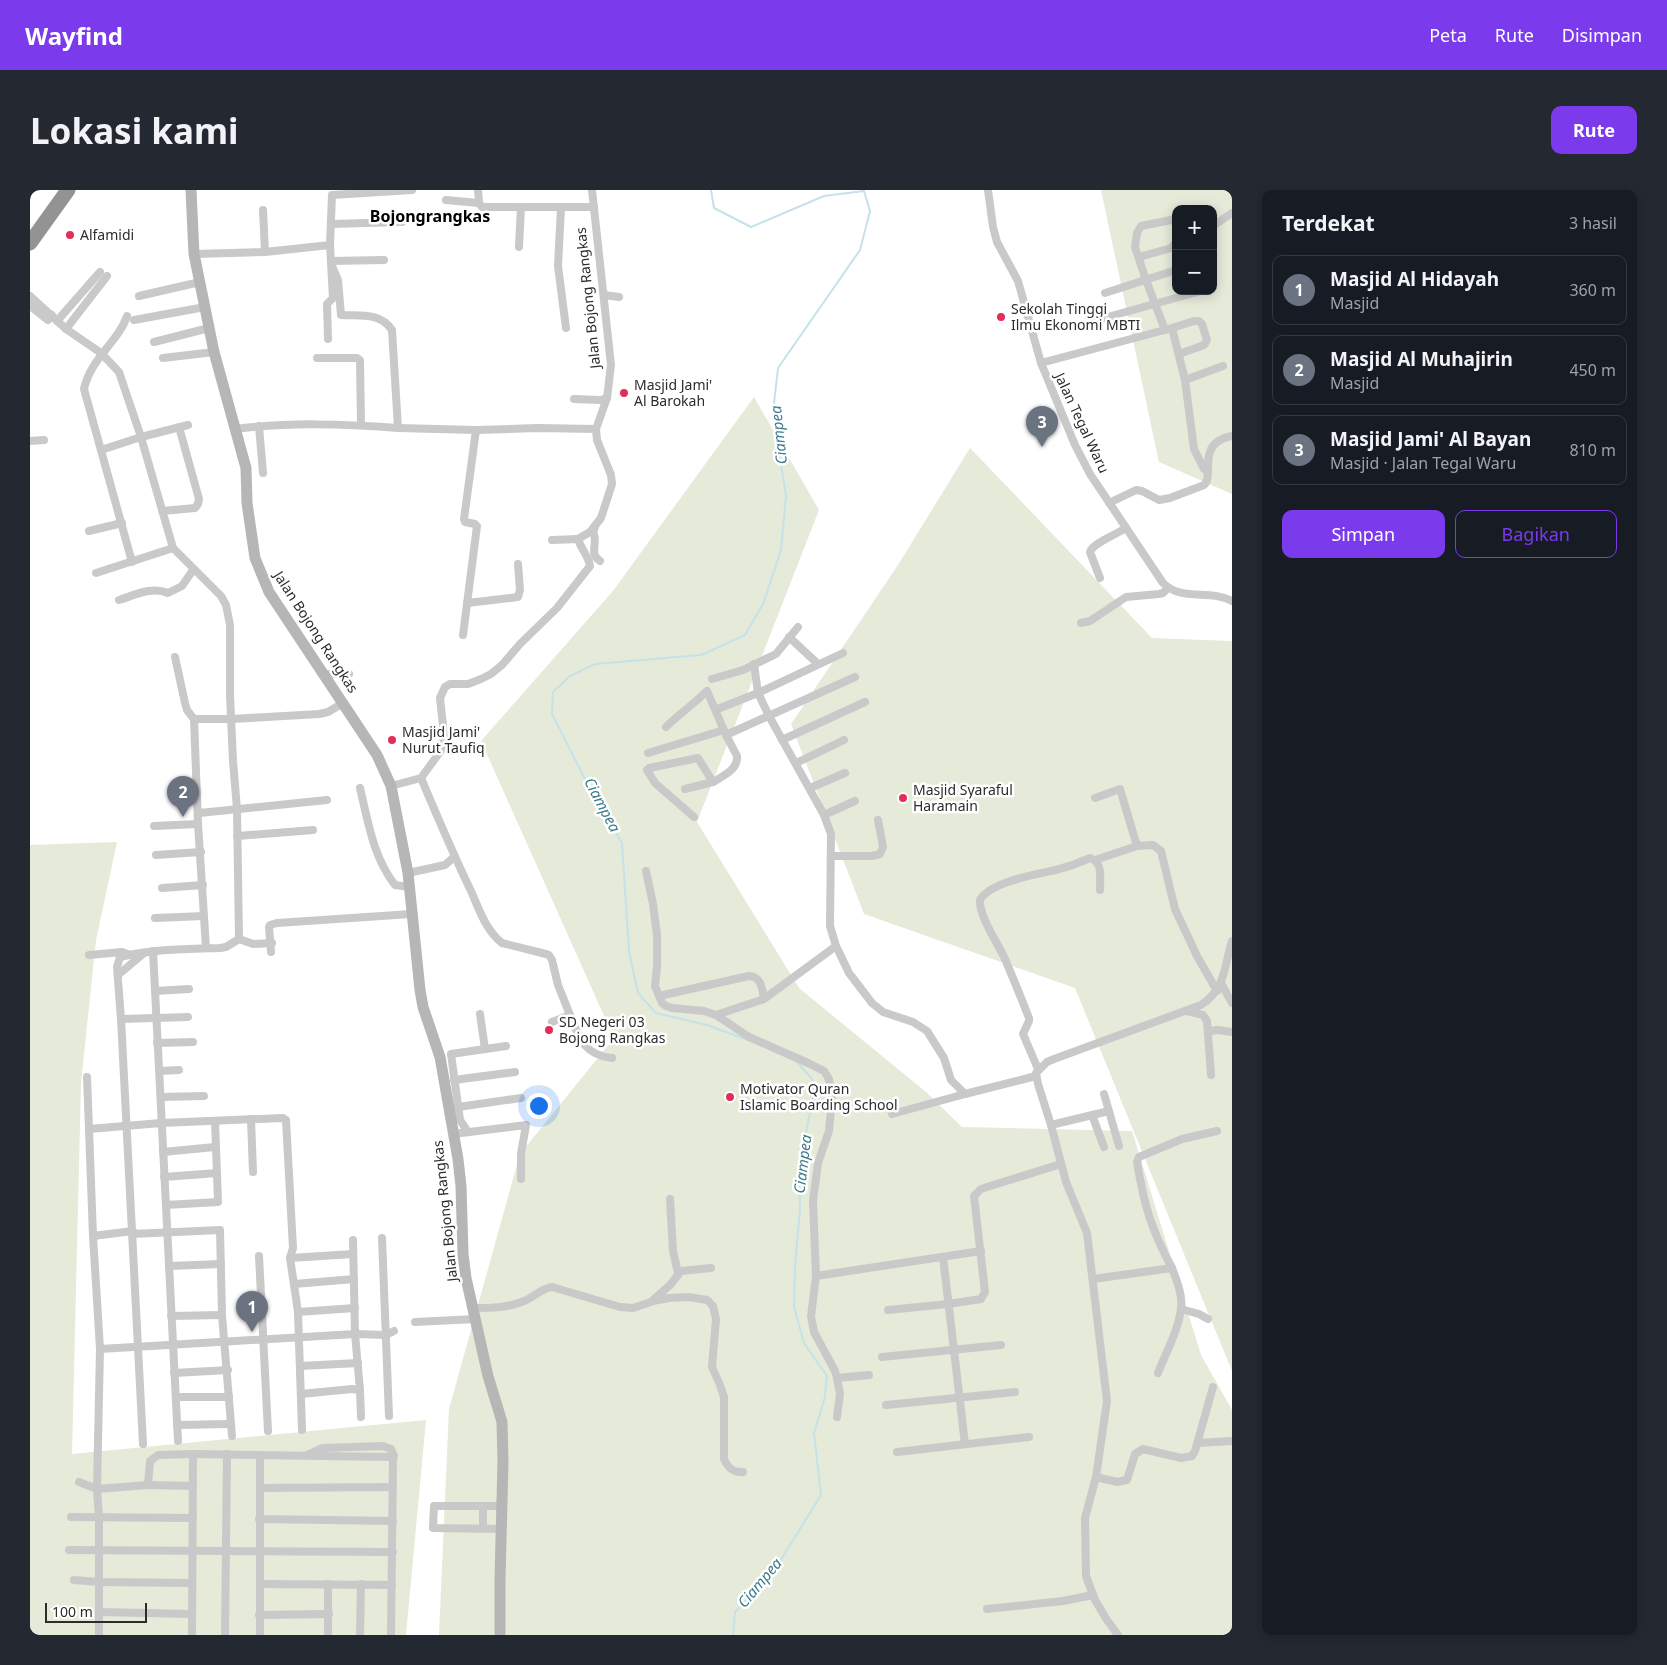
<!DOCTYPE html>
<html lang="id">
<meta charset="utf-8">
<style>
:root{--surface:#171b24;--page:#242831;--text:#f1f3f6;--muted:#9ea1a6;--line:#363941;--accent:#7c3aed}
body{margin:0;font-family:"Noto Sans",sans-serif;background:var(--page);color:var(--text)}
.controls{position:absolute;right:15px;top:15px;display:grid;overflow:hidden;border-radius:10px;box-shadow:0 2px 12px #0003}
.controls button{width:45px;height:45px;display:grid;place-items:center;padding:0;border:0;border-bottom:1px solid var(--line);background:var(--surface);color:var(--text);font:25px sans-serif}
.scale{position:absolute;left:15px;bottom:12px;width:102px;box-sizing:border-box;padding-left:5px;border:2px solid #2c2c2c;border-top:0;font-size:14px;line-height:18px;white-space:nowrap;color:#2c2c2c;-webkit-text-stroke:4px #fff;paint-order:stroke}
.you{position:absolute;left:508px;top:915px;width:18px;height:18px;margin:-12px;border:4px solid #fff;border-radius:50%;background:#1a73e8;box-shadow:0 0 0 8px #1a73e833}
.badge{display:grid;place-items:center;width:32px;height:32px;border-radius:50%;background:var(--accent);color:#fff;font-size:16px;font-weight:700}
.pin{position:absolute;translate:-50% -41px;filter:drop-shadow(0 1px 2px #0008)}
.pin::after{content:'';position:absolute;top:26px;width:18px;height:15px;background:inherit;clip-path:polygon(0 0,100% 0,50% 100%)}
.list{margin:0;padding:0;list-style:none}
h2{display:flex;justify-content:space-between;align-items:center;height:65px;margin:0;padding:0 20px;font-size:21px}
h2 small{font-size:16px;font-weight:400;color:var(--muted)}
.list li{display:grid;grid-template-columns:32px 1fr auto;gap:15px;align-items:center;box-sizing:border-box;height:70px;margin:0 10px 10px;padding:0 10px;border:1px solid var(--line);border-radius:10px}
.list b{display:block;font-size:19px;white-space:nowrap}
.list p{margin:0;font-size:16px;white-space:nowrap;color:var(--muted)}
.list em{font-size:16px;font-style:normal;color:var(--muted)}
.actions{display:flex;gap:10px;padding:15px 20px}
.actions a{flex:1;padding:11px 0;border:1px solid var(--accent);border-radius:10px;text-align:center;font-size:18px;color:var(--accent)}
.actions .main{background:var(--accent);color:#fff}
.map{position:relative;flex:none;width:1202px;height:1445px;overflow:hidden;border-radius:10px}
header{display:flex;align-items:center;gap:30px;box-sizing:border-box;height:70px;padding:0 25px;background:var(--accent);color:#fff}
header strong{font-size:24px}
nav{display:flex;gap:28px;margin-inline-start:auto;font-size:18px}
.intro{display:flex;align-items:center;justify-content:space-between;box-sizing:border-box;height:120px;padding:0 30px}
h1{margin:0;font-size:35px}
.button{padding:12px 22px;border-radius:10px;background:var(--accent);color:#fff;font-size:18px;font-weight:700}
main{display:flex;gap:30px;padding:0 30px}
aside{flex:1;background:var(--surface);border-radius:10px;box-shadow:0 2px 12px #0003}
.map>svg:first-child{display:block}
.green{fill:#e5ead9;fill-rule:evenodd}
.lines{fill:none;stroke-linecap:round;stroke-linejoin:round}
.stream{stroke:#c5e2ea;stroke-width:2}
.street{stroke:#c9c9c9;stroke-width:8}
.secondary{stroke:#b6b6b6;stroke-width:11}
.highway{stroke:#939393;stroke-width:15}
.poi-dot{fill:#e42e5a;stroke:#fff;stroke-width:2}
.labels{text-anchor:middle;stroke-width:5;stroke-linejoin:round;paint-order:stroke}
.poi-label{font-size:14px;fill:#2c2c2c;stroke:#fff;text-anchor:start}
.street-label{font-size:14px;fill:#2c2c2c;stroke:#fff}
.water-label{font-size:15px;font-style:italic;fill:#3b7b8d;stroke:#fff}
.quarter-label{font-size:16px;font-weight:bold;fill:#000;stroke:#fff}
</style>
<header>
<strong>Wayfind</strong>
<nav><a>Peta</a><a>Rute</a><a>Disimpan</a></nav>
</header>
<div class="intro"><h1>Lokasi kami</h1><a class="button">Rute</a></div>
<main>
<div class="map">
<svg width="1202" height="1445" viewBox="0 0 1202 1445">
<rect width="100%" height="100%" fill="#fff"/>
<g class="green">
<path d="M1071,0H1202V304L1129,272ZM1146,19H1183V101H1146Z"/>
<path d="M724,207L789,320L667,632L769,798L896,902L932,937L1102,941L1171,1165L1202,1220V1445H409L419,1219L490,964L584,848L451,551L583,401Z"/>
<path d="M940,258L1122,448L1202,451V1181L1045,798L834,724L761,534L868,375Z"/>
<path d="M87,652L66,750L51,893L42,1264L396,1230L376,1445H0V655Z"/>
</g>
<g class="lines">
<g class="stream">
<path d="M681,0L684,18L721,37L794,6L834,1L840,21L830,60L748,178L743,222L756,306L751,360L733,414L715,445L671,465L565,474L540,486L523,502L522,524L555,589L592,653L599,761L608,803L626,823L677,835L718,850"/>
<path d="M703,1445L705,1422L744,1381L791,1305L784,1243L795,1207L797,1186L774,1153L764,1117L765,1076L770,1018L769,976L783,908L782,889L767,872"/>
</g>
<g class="street">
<path d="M448,0L449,13L452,17H564"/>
<path d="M958,0L963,37L967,52L988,91L1011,173L1045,255L1060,284L1133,393C1152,412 1180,399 1202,411"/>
<path d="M416,10L449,13"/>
<path d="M531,18L528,76L536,138"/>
<path d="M233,20L235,62"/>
<path d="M301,34L372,32"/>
<path d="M1183,36L1202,23"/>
<path d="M489,57L491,17"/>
<path d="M164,64L235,62L300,55L302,5L382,0"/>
<path d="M1109,67L1141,58L1146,52"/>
<path d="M301,71L354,70"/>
<path d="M1075,103L1146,80"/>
<path d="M574,105L589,107"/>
<path d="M0,106L36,139L71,163L89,182L111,247L143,358L191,406L196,415L200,435V505L203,571L207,619L209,749L196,757L190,758C156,759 122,759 90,767L87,777L91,829L113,1254"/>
<path d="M109,106L170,92"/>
<path d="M0,116L18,130L22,125"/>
<path d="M97,126C89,151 60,169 54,199L102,372"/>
<path d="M104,130L175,117"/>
<path d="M1067,130L1167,102"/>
<path d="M27,131L70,82"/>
<path d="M1142,138L1164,131H1169L1172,134L1177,150L1174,155L1149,164"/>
<path d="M36,139L77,86"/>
<path d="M1135,140L1116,90L1105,57L1107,43L1111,36L1146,29"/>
<path d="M298,149L297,114L303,108L300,55"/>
<path d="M124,152L179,138"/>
<path d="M133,168L184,162"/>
<path d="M287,168H327L330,170L331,235"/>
<path d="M1011,173L1142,138L1155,190L1164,259L1174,279L1178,281"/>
<path d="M1155,190L1193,176"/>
<path d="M544,209L571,210L577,208"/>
<path d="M229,236L233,283"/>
<path d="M368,238L446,240L507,238L566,239"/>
<path d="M205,239C259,232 313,234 368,238L362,140C350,122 330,126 311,125L308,90L302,76"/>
<path d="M0,251L14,250"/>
<path d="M71,260L111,247L158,235"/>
<path d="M1079,313L1106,300L1112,301L1129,310L1140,308L1174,295C1185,286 1165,253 1202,246"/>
<path d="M132,321L165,318L168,314L169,309L149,237"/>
<path d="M565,337L563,342C569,352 558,364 570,371"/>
<path d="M59,341L92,333"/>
<path d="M522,350L548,349"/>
<path d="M66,383L143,358"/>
<path d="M1070,388L1060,362C1063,353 1087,344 1096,338"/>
<path d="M89,410C105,405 122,396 138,403L152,396L163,380"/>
<path d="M437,413L488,407L490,400L488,374"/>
<path d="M1051,433L1060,431L1096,407L1129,404L1133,403L1138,398"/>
<path d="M433,445L447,336L445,334L435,332L434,329L446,240"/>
<path d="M759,447L788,474"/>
<path d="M145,467L155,513L157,520L164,529"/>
<path d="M724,474L728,503L739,526L794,625L801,644L800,736L806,756L819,783L842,813L853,822L883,832L897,841L914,868L921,890L935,904L1006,886"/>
<path d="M294,484H319"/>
<path d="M682,489L713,480L746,464L768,437"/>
<path d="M690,518L728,503L813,463"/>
<path d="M636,537C649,524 664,514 677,501L696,545L707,566C708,580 693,586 683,592L668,568L619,578L617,580L625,593L664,627"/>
<path d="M696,545L825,487"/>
<path d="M752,550L835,512"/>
<path d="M618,563L694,540"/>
<path d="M766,573L814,550"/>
<path d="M391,588C407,626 423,664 441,701C449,719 456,741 472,753L516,764L519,765L522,770L528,795L540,825L522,832"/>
<path d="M361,596L391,588L410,562L413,554L414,545L410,508L415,497L420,494H438L451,489L461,484L472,475L490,454L527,418L560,376C559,367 551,359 548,349L560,342L571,328L582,294L581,285L567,250L566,239L577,208L581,175L562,0"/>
<path d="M330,598C338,631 343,667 365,695L379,697"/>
<path d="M780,598L815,583"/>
<path d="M655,599L683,592"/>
<path d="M169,623L297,610"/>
<path d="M794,625L825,611"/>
<path d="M124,636L168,634"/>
<path d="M207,646L283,640"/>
<path d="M1107,656L1123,655L1131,661L1145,719L1167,766L1187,801"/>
<path d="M126,665L171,662"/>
<path d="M802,666H842L850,664L853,657L848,630"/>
<path d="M1065,670L1107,656L1090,599L1065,608"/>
<path d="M616,681L623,714L627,745V777L625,796L632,813L636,816L642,818L674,821L686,825L719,847L778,873L794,881L799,889L802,909L799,941L788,973L783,1011L786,1086L781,1126L784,1142L805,1181L807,1188L810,1204L807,1227"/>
<path d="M378,683L415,675L424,667"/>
<path d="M132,698L173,695"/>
<path d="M125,728L174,726"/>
<path d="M209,749L223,754L242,753"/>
<path d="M176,758L168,634L164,529H202L289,524L298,522L313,513"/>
<path d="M123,761L148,1251"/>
<path d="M241,762L239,737L240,735L247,733L381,724"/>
<path d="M59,765L92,762L100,765"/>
<path d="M88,785L114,763"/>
<path d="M1191,793L1202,813"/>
<path d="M125,801L159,799"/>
<path d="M629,806L719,786C732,787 732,799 734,809L686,825"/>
<path d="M734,809L806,756"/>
<path d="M1157,821L1173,825L1177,831L1181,885"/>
<path d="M450,824L455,859"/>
<path d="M540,825C549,848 554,865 582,868"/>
<path d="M91,829L158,827"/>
<path d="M1179,841L1188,840L1202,842"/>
<path d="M127,853L163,852"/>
<path d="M1008,879L993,844L999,831V828C991,808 983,787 974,767C967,752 949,726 950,710C960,692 1007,684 1026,680C1038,677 1049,673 1060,668C1073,672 1070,688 1070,700"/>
<path d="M130,881L149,880"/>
<path d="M57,887L59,939"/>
<path d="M424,890L485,882"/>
<path d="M1074,904L1089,956"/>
<path d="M131,907L174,906"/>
<path d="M428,917L491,908"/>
<path d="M862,924L935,904"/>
<path d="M1062,925L1074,957"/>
<path d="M221,929L223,982"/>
<path d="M1021,935L1079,921"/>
<path d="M438,942L430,930L421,864L476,856"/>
<path d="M423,944L496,935L491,964V989"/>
<path d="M133,962L185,957"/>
<path d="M134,987L187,983"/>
<path d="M640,1009L643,1061L648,1083"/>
<path d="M136,1015L188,1012L185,931"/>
<path d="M102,1044L190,1040L192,1125L202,1246"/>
<path d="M63,1046L103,1041"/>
<path d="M352,1048L359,1226"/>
<path d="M229,1066L238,1241"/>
<path d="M913,1067L935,1254"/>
<path d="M260,1068L323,1064"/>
<path d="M139,1076L191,1074"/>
<path d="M1142,1078C1121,1039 1114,1015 1107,972L1109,967L1152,949L1187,941"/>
<path d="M786,1086L951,1061"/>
<path d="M1063,1089L1142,1078C1146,1088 1150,1098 1151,1108C1154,1130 1136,1162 1128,1183"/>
<path d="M264,1094L324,1089"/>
<path d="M623,1111L639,1108L659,1107L677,1110L683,1116L686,1129L682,1177L690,1195L694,1207V1269C698,1278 703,1283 713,1282"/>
<path d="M443,1118C460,1118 478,1118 494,1111C504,1107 512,1098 522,1097L590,1117L603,1118L621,1112L640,1095L651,1081L681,1078"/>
<path d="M1151,1119L1169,1124L1178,1129"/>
<path d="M858,1120L918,1114L951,1109L955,1102L944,1006L951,999L957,997L1031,974"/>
<path d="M268,1122L325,1118"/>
<path d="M141,1126L192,1125"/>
<path d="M385,1132L446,1129"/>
<path d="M70,1159L325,1144L356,1145L364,1141"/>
<path d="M852,1167L971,1155"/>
<path d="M270,1176L328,1173"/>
<path d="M144,1183L198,1180"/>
<path d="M807,1188L839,1185"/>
<path d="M330,1200L331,1227"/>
<path d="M271,1204L322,1199L330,1200L325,1144L323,1050"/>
<path d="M146,1207H199"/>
<path d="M856,1215L985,1202"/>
<path d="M147,1235L200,1234"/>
<path d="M1168,1253L1202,1251"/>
<path d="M867,1262L999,1247"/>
<path d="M277,1265L292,1258L353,1256L361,1259L364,1266L363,1269"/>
<path d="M1066,1287L1087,1292L1097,1290L1105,1264L1113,1259L1151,1268L1162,1266L1165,1261L1183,1197"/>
<path d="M49,1292L67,1299L118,1295L163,1296"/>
<path d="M118,1295L120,1271L128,1265L163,1264L360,1267L363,1269L361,1445"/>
<path d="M230,1298L363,1297"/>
<path d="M453,1316V1338"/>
<path d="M41,1327L163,1328"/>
<path d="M229,1329L363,1331"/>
<path d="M471,1339L403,1338L404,1316H472"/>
<path d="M39,1360L363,1362"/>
<path d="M44,1390L69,1392L162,1393"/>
<path d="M230,1394L362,1395"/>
<path d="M298,1394V1445"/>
<path d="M957,1419L1033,1411L1063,1405"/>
<path d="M69,1422L162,1424"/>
<path d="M229,1425L299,1424"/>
<path d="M69,1445V1328L67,1299L70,1159L63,1046L59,939L131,933L253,928L256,930L263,1058L260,1068L268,1122L272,1240"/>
<path d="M162,1445L163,1264"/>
<path d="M195,1445L197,1264"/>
<path d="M230,1445V1265"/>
<path d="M330,1445L331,1394"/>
<path d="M1088,1445L1077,1430L1065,1410L1056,1386L1055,1328L1066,1287L1077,1211L1057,1043L1036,992L1021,935L1008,894L1006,883L1017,872L1024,869L1171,815C1196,799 1194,776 1202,751"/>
</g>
<path class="secondary" d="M161,0L164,64L184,162L216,278L217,313L225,368L239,402L347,565L361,596L378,683L390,800L393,817L410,867L428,969L431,996L433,1064L436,1088L458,1186L472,1232L473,1272L470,1389V1445"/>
<path class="highway" d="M0,53L38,0"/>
</g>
<g class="poi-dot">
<circle cx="40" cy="45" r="5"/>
<circle cx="971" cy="127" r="5"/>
<circle cx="594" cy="203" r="5"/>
<circle cx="362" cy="550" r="5"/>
<circle cx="873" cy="608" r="5"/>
<circle cx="519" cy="840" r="5"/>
<circle cx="700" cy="907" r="5"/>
</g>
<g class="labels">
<g class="poi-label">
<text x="50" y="50">Alfamidi</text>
<text x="981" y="124">Sekolah Tinggi<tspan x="981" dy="16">Ilmu Ekonomi MBTI</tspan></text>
<text x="604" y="200">Masjid Jami'<tspan x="604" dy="16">Al Barokah</tspan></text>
<text x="372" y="547">Masjid Jami'<tspan x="372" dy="16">Nurut Taufiq</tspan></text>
<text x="883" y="605">Masjid Syaraful<tspan x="883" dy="16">Haramain</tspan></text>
<text x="529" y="837">SD Negeri 03<tspan x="529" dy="16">Bojong Rangkas</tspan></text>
<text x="710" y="904">Motivator Quran<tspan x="710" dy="16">Islamic Boarding School</tspan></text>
</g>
<g class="street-label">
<text transform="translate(558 108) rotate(-96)" y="5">Jalan Bojong Rangkas</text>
<text transform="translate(1052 233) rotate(65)" y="5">Jalan Tegal Waru</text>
<text transform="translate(286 442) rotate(57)" y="5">Jalan Bojong Rangkas</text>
<text transform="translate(415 1021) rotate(-96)" y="5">Jalan Bojong Rangkas</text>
</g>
<g class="water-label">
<text transform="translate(749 245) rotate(-96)" y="5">Ciampea</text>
<text transform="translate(572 615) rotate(62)" y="5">Ciampea</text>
<text transform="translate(773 974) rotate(-83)" y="5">Ciampea</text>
<text transform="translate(730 1393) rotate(-50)" y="5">Ciampea</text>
</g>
<g class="quarter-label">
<text x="400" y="32">Bojongrangkas</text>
</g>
</g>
</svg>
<div class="controls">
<button>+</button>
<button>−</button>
</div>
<div class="scale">100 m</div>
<div class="you"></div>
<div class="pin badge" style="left:222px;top:1142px;background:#6b7280">1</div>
<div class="pin badge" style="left:153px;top:627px;background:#6b7280">2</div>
<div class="pin badge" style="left:1012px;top:257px;background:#6b7280">3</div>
</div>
<aside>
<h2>Terdekat<small>3 hasil</small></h2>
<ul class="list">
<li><span class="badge" style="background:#6b7280">1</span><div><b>Masjid Al Hidayah</b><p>Masjid</p></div><em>360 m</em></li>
<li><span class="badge" style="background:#6b7280">2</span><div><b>Masjid Al Muhajirin</b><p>Masjid</p></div><em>450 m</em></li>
<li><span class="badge" style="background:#6b7280">3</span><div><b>Masjid Jami' Al Bayan</b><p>Masjid · Jalan Tegal Waru</p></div><em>810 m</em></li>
</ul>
<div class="actions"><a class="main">Simpan</a><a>Bagikan</a></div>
</aside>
</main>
